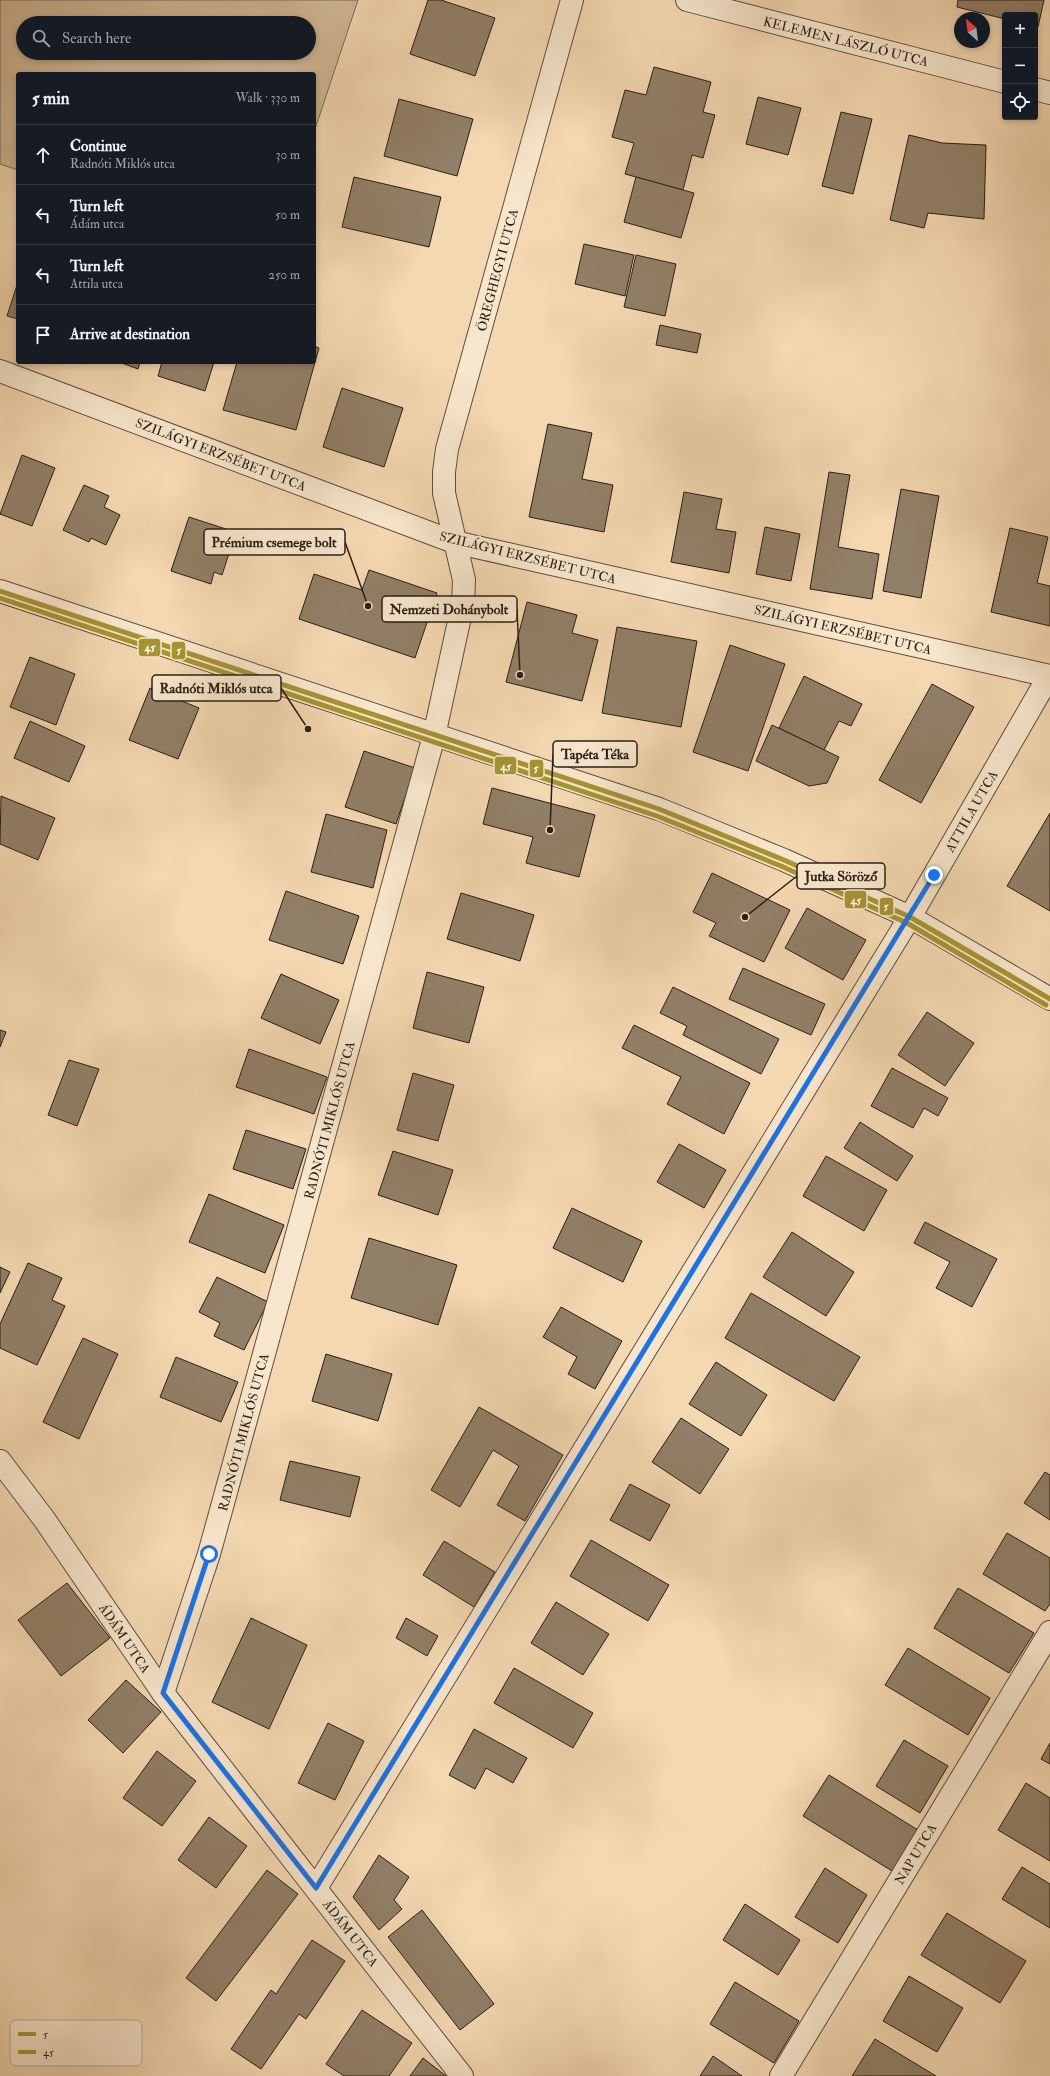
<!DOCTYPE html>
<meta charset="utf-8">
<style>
:root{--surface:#171b24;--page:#242831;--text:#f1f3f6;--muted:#9ea1a6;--line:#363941}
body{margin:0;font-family:"IM FELL Double Pica",serif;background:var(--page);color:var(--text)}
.controls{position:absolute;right:12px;top:12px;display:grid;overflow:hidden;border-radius:4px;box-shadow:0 2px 6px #0003}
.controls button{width:36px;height:36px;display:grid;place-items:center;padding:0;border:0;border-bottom:1px solid var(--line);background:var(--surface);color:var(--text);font:20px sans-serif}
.compass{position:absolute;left:954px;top:12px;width:36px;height:36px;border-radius:50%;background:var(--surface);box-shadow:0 2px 6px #0003;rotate:332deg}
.stop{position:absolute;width:12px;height:12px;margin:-9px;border:3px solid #1a73e8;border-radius:50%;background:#fff}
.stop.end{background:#1a73e8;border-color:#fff;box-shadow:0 1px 4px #0008}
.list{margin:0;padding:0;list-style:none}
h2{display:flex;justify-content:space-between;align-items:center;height:52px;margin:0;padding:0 16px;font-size:17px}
h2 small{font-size:13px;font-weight:400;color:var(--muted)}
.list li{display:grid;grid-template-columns:26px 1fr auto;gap:12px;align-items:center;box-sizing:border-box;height:60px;padding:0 16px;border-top:1px solid var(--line)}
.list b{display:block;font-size:15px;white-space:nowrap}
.list p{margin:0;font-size:13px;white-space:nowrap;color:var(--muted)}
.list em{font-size:13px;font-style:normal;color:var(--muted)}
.icon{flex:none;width:22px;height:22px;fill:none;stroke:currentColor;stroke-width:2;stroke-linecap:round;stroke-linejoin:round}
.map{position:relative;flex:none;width:1050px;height:2076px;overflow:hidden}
.search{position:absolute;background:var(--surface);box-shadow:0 2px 6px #0003;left:16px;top:16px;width:300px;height:44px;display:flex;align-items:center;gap:10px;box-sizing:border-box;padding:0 14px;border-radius:22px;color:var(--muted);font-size:15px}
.panel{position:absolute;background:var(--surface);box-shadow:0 2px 6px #0003;left:16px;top:72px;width:300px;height:292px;border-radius:4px}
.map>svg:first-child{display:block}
.green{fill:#d1b997;stroke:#7c6c56;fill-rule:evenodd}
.building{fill:#927f67;stroke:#281f16}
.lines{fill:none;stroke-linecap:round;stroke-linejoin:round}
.minor-casing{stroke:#5b4d3d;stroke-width:24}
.tertiary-casing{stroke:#5b4d3d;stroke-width:24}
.minor{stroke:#f8e6cc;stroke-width:22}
.tertiary{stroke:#f8e6cc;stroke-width:22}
.bus-1-casing{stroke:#f8e6cc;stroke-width:8}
.bus-2-casing{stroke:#f8e6cc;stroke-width:8}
.bus-1{stroke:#a79331;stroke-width:5}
.bus-2{stroke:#a79331;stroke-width:5}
.route{stroke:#1a73e8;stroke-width:5}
.labels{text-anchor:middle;stroke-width:4;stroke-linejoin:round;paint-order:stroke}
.street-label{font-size:13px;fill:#281f16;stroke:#f8e6cc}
.key{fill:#f8e6cc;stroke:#baaa95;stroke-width:1}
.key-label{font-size:11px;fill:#281f16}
.leader{fill:none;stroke:#281f16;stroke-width:1.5}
.callout-dot{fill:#281f16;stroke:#f8e6cc;stroke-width:1.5}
.callout{fill:#f8e6cc;stroke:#281f16;stroke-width:1.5}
.callout-label{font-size:14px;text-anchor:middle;font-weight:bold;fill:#281f16}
.line-badge{stroke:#f8e6cc;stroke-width:1.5}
.badge-label{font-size:11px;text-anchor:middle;font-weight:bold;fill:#fff}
</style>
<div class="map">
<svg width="1050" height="2076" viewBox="0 0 1050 2076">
<rect width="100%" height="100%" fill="#f4d8b1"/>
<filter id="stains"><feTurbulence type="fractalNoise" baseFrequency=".005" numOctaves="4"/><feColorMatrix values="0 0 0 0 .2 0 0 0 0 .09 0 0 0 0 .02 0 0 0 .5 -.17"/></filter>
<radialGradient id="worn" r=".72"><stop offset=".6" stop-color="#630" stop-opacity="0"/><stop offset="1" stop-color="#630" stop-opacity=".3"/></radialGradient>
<path class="green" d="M0,0H358L314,132V74H18V170L0,164ZM23,23H309V53H23Z"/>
<g class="building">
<path d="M428,0H441L495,18L475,76L410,54Z"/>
<path d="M958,0H1044L1038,27H1035V15H1005V19L957,7Z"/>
<path d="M654,67L711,82L703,112L715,115L703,158L692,155L683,190L625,174L634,143L612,137L625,90L646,95Z"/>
<path d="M758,97L801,108L788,155L746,144Z"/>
<path d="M399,99L473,119L457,176L384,156Z"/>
<path d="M841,112L872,119L853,194L822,186Z"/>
<path d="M909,135L942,143L986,145L984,219L928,213L924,228L890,220Z"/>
<path d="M354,177L441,197L429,247L342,227Z"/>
<path d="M636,177L694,193L681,238L624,222Z"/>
<path d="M584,244L634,255L625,296L575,284Z"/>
<path d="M636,255L676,264L665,316L624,307Z"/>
<path d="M18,282V319L7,316Z"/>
<path d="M660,325L701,334L697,353L656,345Z"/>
<path d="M314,346L319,348L296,430L223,410L237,362H314Z"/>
<path d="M119,362H140L138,369Z"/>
<path d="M162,362H214L205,391L158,376Z"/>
<path d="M342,388L403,408L384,467L323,447Z"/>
<path d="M548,424L592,433L582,479L613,485L604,532L529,517Z"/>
<path d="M22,455L55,468L32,526L0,514Z"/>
<path d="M829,472L850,475L838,547L879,554L872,599L810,589Z"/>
<path d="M84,485L109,496L104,507L120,515L106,545L91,538L89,542L63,530Z"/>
<path d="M901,489L939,496L921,598L883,591Z"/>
<path d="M684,492L722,499L716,529L736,532L729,573L671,562Z"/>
<path d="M189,517L229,530L225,539L233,541L222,575L214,572L211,584L171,571Z"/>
<path d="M765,527L800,534L791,581L756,574Z"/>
<path d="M1010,528L1048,537L1037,583L1050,586V626L991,612Z"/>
<path d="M369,570L437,593L415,658L299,619L314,574L362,590Z"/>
<path d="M527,602L577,615L572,633L598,640L582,701L506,682Z"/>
<path d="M617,627L697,641L681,727L602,713Z"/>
<path d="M730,645L785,664L748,771L693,752Z"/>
<path d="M30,657L75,674L56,725L10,707Z"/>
<path d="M804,676L862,704L851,726L839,721L824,750L779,728Z"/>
<path d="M932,684L974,707L921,803L879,780Z"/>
<path d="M150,688L199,708L178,759L129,740Z"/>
<path d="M30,721L85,746L69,782L14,758Z"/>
<path d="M772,725L839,757L827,783L809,786L756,761Z"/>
<path d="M364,751L415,768L396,824L345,807Z"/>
<path d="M492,788L595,815L579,877L526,863L533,837L483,824Z"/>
<path d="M1,796L55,818L38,860L0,844Z"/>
<path d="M1050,813V911L1007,886Z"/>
<path d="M326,814L387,830L373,888L311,872Z"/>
<path d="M712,873L790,910L764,962L709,936L716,923L693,912Z"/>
<path d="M286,891L359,916L343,964L269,940Z"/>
<path d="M461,893L534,915L520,961L447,939Z"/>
<path d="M807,908L866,940L843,980L785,948Z"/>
<path d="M743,968L825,1004L811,1035L729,999Z"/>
<path d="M427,972L484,987L469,1043L413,1028Z"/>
<path d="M281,974L339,1000L320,1044L261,1018Z"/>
<path d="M673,987L779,1039L761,1074L683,1035L687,1026L660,1013Z"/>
<path d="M927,1012L974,1043L945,1086L898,1055Z"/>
<path d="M634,1025L750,1083L724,1134L667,1104L681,1077L622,1048Z"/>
<path d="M0,1030L6,1032L0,1047Z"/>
<path d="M249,1049L327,1077L314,1114L236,1087Z"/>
<path d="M69,1060L99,1069L77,1126L48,1115Z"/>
<path d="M892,1068L948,1098L938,1116L924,1108L913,1128L871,1106Z"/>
<path d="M413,1073L454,1085L438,1141L397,1130Z"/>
<path d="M860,1122L913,1156L897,1181L844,1148Z"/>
<path d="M246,1130L306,1149L293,1189L233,1169Z"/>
<path d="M679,1144L726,1170L704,1208L657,1182Z"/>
<path d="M393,1151L453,1170L438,1215L378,1195Z"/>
<path d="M826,1156L887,1190L864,1231L803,1196Z"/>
<path d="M209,1194L284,1225L265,1273L189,1242Z"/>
<path d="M572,1208L642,1241L623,1282L553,1248Z"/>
<path d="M925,1222L997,1259L972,1307L936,1288L950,1262L914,1243Z"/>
<path d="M792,1232L854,1272L826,1316L763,1277Z"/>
<path d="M369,1238L457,1265L438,1325L351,1298Z"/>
<path d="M28,1263L62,1278L52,1300L65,1306L37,1365L0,1348V1324Z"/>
<path d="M0,1267L10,1272L0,1293Z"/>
<path d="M217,1277L268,1302L244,1350L214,1336L220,1323L199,1312Z"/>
<path d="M751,1293L860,1357L834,1401L725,1338Z"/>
<path d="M561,1307L622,1341L595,1389L568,1374L577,1357L543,1337Z"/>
<path d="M83,1338L118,1354L79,1439L43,1422Z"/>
<path d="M326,1354L392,1374L378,1421L312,1401Z"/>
<path d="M176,1357L238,1382L221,1422L160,1397Z"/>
<path d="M716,1362L767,1395L741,1436L689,1404Z"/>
<path d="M479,1407L563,1455L525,1521L497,1505L519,1466L493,1450L460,1507L431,1490Z"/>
<path d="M681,1418L729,1449L700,1494L652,1462Z"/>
<path d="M290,1461L360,1477L350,1517L280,1500Z"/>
<path d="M1045,1472L1050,1475V1520L1024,1503Z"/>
<path d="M630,1484L670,1505L650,1541L610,1520Z"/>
<path d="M1007,1533L1050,1558V1604L1045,1611L983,1574Z"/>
<path d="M591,1540L669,1585L648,1621L570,1576Z"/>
<path d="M444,1541L495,1572L474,1607L423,1575Z"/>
<path d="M67,1583L110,1638L61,1676L18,1620Z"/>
<path d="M958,1588L1034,1633L1009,1673L934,1628Z"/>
<path d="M556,1602L609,1634L583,1675L531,1643Z"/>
<path d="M251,1618L307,1645L269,1729L212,1702Z"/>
<path d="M406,1618L438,1636L427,1656L396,1638Z"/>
<path d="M908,1648L990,1698L968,1735L885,1685Z"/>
<path d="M514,1668L593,1713L573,1748L494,1703Z"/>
<path d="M126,1680L161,1712L123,1753L88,1720Z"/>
<path d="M328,1723L364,1741L335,1800L298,1783Z"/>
<path d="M474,1729L527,1758L513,1783L486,1768L475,1789L449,1775Z"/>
<path d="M904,1740L948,1766L920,1813L876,1786Z"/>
<path d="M1050,1743V1764L1041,1759Z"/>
<path d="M157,1751L196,1781L162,1826L123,1798Z"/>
<path d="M829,1775L918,1830L892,1871L803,1816Z"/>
<path d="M1026,1783L1050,1798V1861L998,1830Z"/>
<path d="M209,1817L247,1846L216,1888L178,1860Z"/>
<path d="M379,1855L409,1877L394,1900L402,1909L379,1930L353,1897Z"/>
<path d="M1022,1867L1050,1884V1928L1002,1899Z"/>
<path d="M825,1868L867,1895L838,1943L795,1917Z"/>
<path d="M267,1870L298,1894L216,2001L186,1978Z"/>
<path d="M745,1904L800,1940L778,1975L723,1940Z"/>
<path d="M422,1910L494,2004L460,2030L388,1937Z"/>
<path d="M947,1913L1026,1961L1000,2003L921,1955Z"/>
<path d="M312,1940L345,1961L306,2019L299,2014L261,2069L231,2049L271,1990L276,1994Z"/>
<path d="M909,1976L963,2008L937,2052L883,2021Z"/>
<path d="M735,1982L799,2021L774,2063L710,2024Z"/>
<path d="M362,2010L412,2043L389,2076H344L326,2064Z"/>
<path d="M875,2039L936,2076H852Z"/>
<path d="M713,2056L742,2076H700Z"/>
<path d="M423,2058L446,2076H410Z"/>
</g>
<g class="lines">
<g class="minor-casing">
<g id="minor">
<path d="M687,0L1005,82"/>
<path d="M1035,89L1050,93"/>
<path d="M0,371L454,542L1050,676"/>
<path d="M0,1461L44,1519L163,1693L462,2076"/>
<path d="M163,1693L209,1554L434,736L463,603L464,580L444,493V472L447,449L572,0"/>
<path d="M316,1888L910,917L1049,676"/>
<path d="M781,2076L1050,1632"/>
</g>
</g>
<g class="tertiary-casing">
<path id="tertiary" d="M0,591L659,809L784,860L910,917L1050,999"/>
</g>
<use href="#minor" class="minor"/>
<use href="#tertiary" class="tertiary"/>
<g class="bus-1-casing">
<path id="bus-1" d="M0,591L659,809L784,860L910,917L1050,999"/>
</g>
<g class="bus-2-casing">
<path id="bus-2" d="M0,598L657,816L781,866L907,923L1046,1005"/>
</g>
<use href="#bus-1" class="bus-1"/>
<use href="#bus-2" class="bus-2"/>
</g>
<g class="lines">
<path class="route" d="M209,1554L163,1693L316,1888L934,875"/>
</g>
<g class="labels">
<g class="street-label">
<text transform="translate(846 41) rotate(14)" y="5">KELEMEN LÁSZLÓ UTCA</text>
<text transform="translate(497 270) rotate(-75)" y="5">ÖREGHEGYI UTCA</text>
<text transform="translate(221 454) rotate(21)" y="5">SZILÁGYI ERZSÉBET UTCA</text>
<text transform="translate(528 557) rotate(14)" y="5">SZILÁGYI ERZSÉBET UTCA</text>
<text transform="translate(843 629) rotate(13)" y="5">SZILÁGYI ERZSÉBET UTCA</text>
<text transform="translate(971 811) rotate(-60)" y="5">ATTILA UTCA</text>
<text transform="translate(329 1120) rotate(-75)" y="5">RADNÓTI MIKLÓS UTCA</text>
<text transform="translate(243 1432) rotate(-75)" y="5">RADNÓTI MIKLÓS UTCA</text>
<text transform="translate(125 1638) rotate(56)" y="5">ÁDÁM UTCA</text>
<text transform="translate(915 1854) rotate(-59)" y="5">NAP UTCA</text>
<text transform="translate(351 1933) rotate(52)" y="5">ÁDÁM UTCA</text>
</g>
</g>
<rect x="10" y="2020" width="132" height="46" rx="6" class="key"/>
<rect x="18" y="2032" width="18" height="4" fill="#a79331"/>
<rect x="18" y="2050" width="18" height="4" fill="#a79331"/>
<g class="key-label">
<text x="43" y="2038">5</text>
<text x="43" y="2056">45</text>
</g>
<path class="leader" d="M368 606L345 542M520 675L517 609M308 729L281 688M550 830L553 754M745 917L797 876"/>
<g class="callout-dot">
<circle cx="368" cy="606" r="4"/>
<circle cx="520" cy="675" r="4"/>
<circle cx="308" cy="729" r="4"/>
<circle cx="550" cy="830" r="4"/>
<circle cx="745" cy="917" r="4"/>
</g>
<g class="callout">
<rect x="204" y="529" width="141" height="26" rx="4"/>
<rect x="382" y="596" width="135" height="26" rx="4"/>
<rect x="152" y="675" width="129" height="26" rx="4"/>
<rect x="553" y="741" width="84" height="26" rx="4"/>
<rect x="797" y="863" width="88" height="26" rx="4"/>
</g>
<g class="callout-label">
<text x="274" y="547">Prémium csemege bolt</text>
<text x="449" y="614">Nemzeti Dohánybolt</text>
<text x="216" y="693">Radnóti Miklós utca</text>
<text x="595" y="759">Tapéta Téka</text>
<text x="841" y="881">Jutka Söröző</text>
</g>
<g class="line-badge">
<rect x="138" y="638" width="23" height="19" rx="4" fill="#a79331"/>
<rect x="171" y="641" width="15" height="19" rx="4" fill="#a79331"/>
<rect x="494" y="756" width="23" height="19" rx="4" fill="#a79331"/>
<rect x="529" y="759" width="15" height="19" rx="4" fill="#a79331"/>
<rect x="844" y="890" width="23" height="19" rx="4" fill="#a79331"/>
<rect x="879" y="897" width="15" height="19" rx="4" fill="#a79331"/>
</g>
<g class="badge-label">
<text x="150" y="651">45</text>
<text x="179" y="654">5</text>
<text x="506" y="770">45</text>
<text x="536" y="772">5</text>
<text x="856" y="904">45</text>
<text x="886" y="910">5</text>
</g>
<rect width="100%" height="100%" filter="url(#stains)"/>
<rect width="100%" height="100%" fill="url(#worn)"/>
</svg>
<div class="controls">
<button>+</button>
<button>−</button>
<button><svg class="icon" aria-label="locate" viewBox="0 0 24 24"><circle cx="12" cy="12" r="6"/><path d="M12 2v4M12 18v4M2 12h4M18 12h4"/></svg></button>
</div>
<svg class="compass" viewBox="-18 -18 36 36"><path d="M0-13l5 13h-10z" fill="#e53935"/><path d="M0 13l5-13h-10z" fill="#9ea1a6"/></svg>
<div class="stop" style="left:209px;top:1554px"></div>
<div class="stop end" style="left:934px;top:875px"></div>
<div class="search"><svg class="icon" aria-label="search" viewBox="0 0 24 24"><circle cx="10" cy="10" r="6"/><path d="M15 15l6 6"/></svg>Search here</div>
<section class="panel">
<h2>5 min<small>Walk · 330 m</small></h2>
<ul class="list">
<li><svg class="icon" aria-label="ahead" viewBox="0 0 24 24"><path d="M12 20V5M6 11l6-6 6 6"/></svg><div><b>Continue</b><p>Radnóti Miklós utca</p></div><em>30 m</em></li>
<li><svg class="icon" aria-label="left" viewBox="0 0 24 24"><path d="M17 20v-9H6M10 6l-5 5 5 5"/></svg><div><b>Turn left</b><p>Ádám utca</p></div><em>50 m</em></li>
<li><svg class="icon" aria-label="left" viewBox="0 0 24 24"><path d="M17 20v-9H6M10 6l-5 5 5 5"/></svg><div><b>Turn left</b><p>Attila utca</p></div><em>250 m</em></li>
<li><svg class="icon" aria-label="arrive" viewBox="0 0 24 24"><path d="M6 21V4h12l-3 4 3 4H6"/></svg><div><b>Arrive at destination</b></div></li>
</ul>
</section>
</div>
